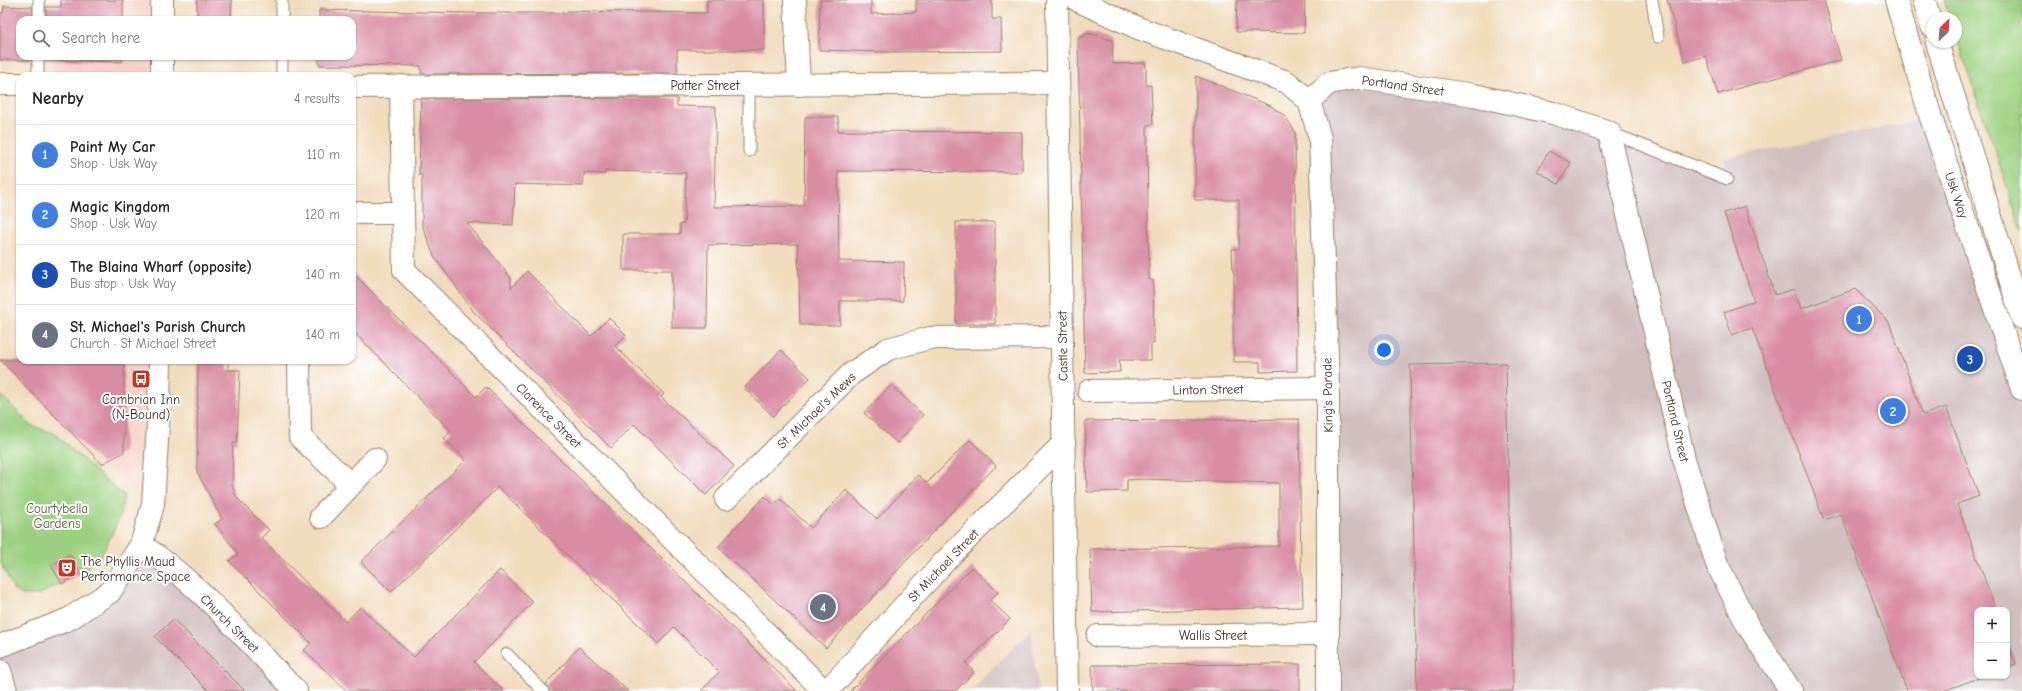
<!DOCTYPE html>
<meta charset="utf-8">
<style>
:root{--surface:#fff;--page:#f2f2f2;--text:#222;--muted:#767676;--line:#e0e0e0;--accent:#c8321e}
body{margin:0;font-family:"Comic Neue",sans-serif;background:var(--page);color:var(--text)}
.controls{position:absolute;right:12px;bottom:12px;display:grid;overflow:hidden;border-radius:8px;box-shadow:0 1px 3px #0004}
.controls button{width:36px;height:36px;display:grid;place-items:center;padding:0;border:0;border-bottom:1px solid var(--line);background:var(--surface);color:var(--text);font:20px sans-serif}
.compass{position:absolute;left:1926px;top:12px;width:36px;height:36px;border-radius:50%;background:var(--surface);box-shadow:0 1px 3px #0004;rotate:25deg}
.you{position:absolute;left:1384px;top:350px;width:14px;height:14px;margin:-10px;border:3px solid #fff;border-radius:50%;background:#1a73e8;box-shadow:0 0 0 6px #1a73e833}
.badge{display:grid;place-items:center;width:26px;height:26px;border-radius:50%;background:var(--accent);color:#fff;font-size:13px;font-weight:700}
.pin{position:absolute;translate:-50% -50%;border:2px solid #fff;box-shadow:0 1px 4px #0006}
.list{margin:0;padding:0;list-style:none}
h2{display:flex;justify-content:space-between;align-items:center;height:52px;margin:0;padding:0 16px;font-size:17px}
h2 small{font-size:13px;font-weight:400;color:var(--muted)}
.list li{display:grid;grid-template-columns:26px 1fr auto;gap:12px;align-items:center;box-sizing:border-box;height:60px;padding:0 16px;border-top:1px solid var(--line)}
.list b{display:block;font-size:15px;white-space:nowrap}
.list p{margin:0;font-size:13px;white-space:nowrap;color:var(--muted)}
.list em{font-size:13px;font-style:normal;color:var(--muted)}
.icon{flex:none;width:22px;height:22px;fill:none;stroke:currentColor;stroke-width:2;stroke-linecap:round;stroke-linejoin:round}
.map{position:relative;flex:none;width:2022px;height:691px;overflow:hidden}
.search{position:absolute;background:var(--surface);box-shadow:0 1px 3px #0004;left:16px;top:16px;width:340px;height:44px;display:flex;align-items:center;gap:10px;box-sizing:border-box;padding:0 14px;border-radius:12px;color:var(--muted);font-size:15px}
.panel{position:absolute;background:var(--surface);box-shadow:0 1px 3px #0004;left:16px;top:72px;width:340px;height:292px;border-radius:12px}
.map>svg:first-child{display:block}
.built{fill:#f6d1c5}
.industrial{fill:#d1bfbf;fill-rule:evenodd}
.green{fill:#9cd181;stroke:#6c7e50}
.building{fill:#d98da5}
.lines{fill:none;stroke-linecap:round;stroke-linejoin:round}
.lane-casing{stroke:#96836d;stroke-width:13}
.street-casing{stroke:#96836d;stroke-width:24}
.secondary-casing{stroke:#96836d;stroke-width:24}
.primary-casing{stroke:#96836d;stroke-width:24}
.lane{stroke:#fff;stroke-width:11}
.street{stroke:#fff;stroke-width:22}
.secondary{stroke:#fff;stroke-width:22}
.primary{stroke:#fff;stroke-width:22}
.labels{text-anchor:middle;stroke-width:4;stroke-linejoin:round;paint-order:stroke}
.street-label{font-size:13px;fill:#3b2a1e;stroke:#fff}
.poi-label{font-size:13px;fill:#3b2a1e;stroke:#fff}
.park-label{font-size:13px;fill:#585c3c;stroke:#fff}
</style>
<div class="map">
<svg width="2022" height="691" viewBox="0 0 2022 691">
<rect width="100%" height="100%" fill="#fff"/>
<filter id="ink" filterUnits="userSpaceOnUse"><feTurbulence type="fractalNoise" baseFrequency=".025" numOctaves="2"/><feDisplacementMap in="SourceGraphic" scale="8" xChannelSelector="R" yChannelSelector="G"/><feConvolveMatrix kernelMatrix="1 2 1 2 8 2 1 2 1" color-interpolation-filters="sRGB"/></filter>
<filter id="wash" filterUnits="userSpaceOnUse"><feTurbulence type="fractalNoise" baseFrequency=".012" numOctaves="4" result="noise"/><feDisplacementMap in="SourceGraphic" scale="16" xChannelSelector="R" yChannelSelector="G"/><feGaussianBlur stdDeviation="0.9" result="paint"/><feColorMatrix in="noise" values="0 0 0 0 0 0 0 0 0 0 0 0 0 0 0 0 0 1.4 0 .05"/><feComposite in="paint" operator="in"/></filter>
<g filter="url(#wash)">
<rect width="100%" height="100%" fill="#f1dcbc"/>
<g class="built">
<path d="M55,0H162V20H54Z"/>
<rect x="54" y="56" width="108" height="20"/>
<path d="M54,360H156L153,505L102,464L54,417Z"/>
</g>
<g class="industrial">
<path d="M1329,83L1553,113L1727,178L1724,158L1931,118L2022,389V691H1328L1309,101ZM1977,610H2007V676H1977Z"/>
<path d="M141,545L290,691H6L0,671V646L69,619Z"/>
<path d="M1031,629L1038,691H971Z"/>
</g>
<g class="green">
<path d="M1944,0H2022V232L1956,35V18H1950Z"/>
<path d="M0,394L32,426L54,433L100,475L124,495L120,517L102,555L81,573L38,595H22L14,590L0,561Z"/>
</g>
<g id="blocks">
<g class="building">
<path d="M61,0H123V20H46V7H61Z"/>
<path d="M197,0H232L231,20H197Z"/>
<path d="M707,0H764V50H677V73L421,74V66L319,65V56H352V20H319V10L468,13H567V11L707,13Z"/>
<path d="M820,0H871V14L916,12V0H992V19H1001L1002,51L886,52L819,50Z"/>
<path d="M1237,0H1305L1304,33L1236,32Z"/>
<path d="M1667,0H1824L1841,60L1718,94L1706,56L1685,62Z"/>
<path d="M4,6L32,7V20H20V56H31V60H0V13H3Z"/>
<path d="M1088,33L1112,40L1113,64L1146,63V85H1151L1153,124L1147,125L1148,216L1149,280H1153L1154,343L1151,344V360H1119L1120,372L1085,373L1078,39Z"/>
<path d="M45,56H123L122,62L45,60Z"/>
<path d="M1196,76L1271,106L1285,116L1295,132L1297,371L1260,372V362H1234L1233,326L1234,272H1233L1232,249H1239V200H1195Z"/>
<path d="M677,98V106L716,107L714,207L804,206L805,117H838V131L1022,132V172L838,171L839,261L904,262L903,301H840V325H800L798,244L708,245L707,328H672V270H623V234H680V224H684L686,173L605,171V174L584,173L583,186L515,184L513,225L467,223L511,278V288L527,271L591,336L609,318L626,335L615,346L664,394L661,397L734,466L706,495L634,424L611,448L474,312L434,256L422,225V175H419L421,99Z"/>
<path d="M1549,151L1571,163L1558,184L1537,171Z"/>
<path d="M1745,206L1775,295L1794,289L1801,309L1855,289L1889,322L1923,415L1946,407L1979,496L1957,504L1996,610H1977V676H1984L1943,691H1907L1841,514L1824,520L1752,328L1732,335L1724,312L1754,301L1724,213Z"/>
<rect x="956" y="222" width="39" height="102"/>
<path d="M352,272L476,397L486,387L797,691H701L719,672L674,627L658,644L498,487L391,592L361,562L466,460L444,438L451,431L352,330Z"/>
<path d="M781,350L810,378L773,416L744,388Z"/>
<path d="M0,360H124V452L102,464Z"/>
<path d="M198,360H228V370H240L237,443H233L232,485L236,497L269,530L261,538L346,622L360,607L414,657L500,570L533,602L474,662L503,691H347L304,650L311,643L229,561L238,554L215,524L222,519L197,472Z"/>
<path d="M1506,363L1513,691H1417L1410,365Z"/>
<path d="M891,385L923,415L897,443L864,413Z"/>
<path d="M1299,419L1301,572H1302L1303,607L1092,612L1090,549L1279,546V483L1139,479L1127,480V491L1087,492L1085,421Z"/>
<path d="M970,440L996,466L955,508L826,648L718,547L765,496L774,505L780,499L811,528L846,490L877,519L918,475L927,483Z"/>
<path d="M70,554L81,573L62,584L51,565Z"/>
<path d="M972,567L998,592L990,600L1010,619L966,663L974,672L955,691H850Z"/>
<path d="M173,619L245,691H209L155,637Z"/>
<path d="M2007,639L2016,664L2007,667Z"/>
<path d="M579,647L628,691H550L546,684Z"/>
<path d="M1300,664V691H1093L1092,665Z"/>
</g>
</g>
</g>
<g filter="url(#ink)">
<use href="#blocks" fill-opacity="0" stroke="#96836d" stroke-width="1"/>
<g class="lines">
<g class="lane-casing">
<g id="lane">
<path d="M282,0V20"/>
<path d="M1652,0L1658,37"/>
<path d="M39,20V0"/>
<path d="M282,56V76"/>
<path d="M38,76V56"/>
<path d="M1609,132L1727,179"/>
<path d="M749,151V85"/>
<path d="M507,654L543,691"/>
</g>
</g>
<g class="street-casing">
<g id="street">
<path d="M795,0L799,85"/>
<path d="M1057,0L1067,691"/>
<path d="M1077,0L1138,28L1287,82L1309,101L1329,83L1359,78L1474,95L1553,113L1609,132L1684,459L1717,564L1748,626L1791,691"/>
<path d="M0,84H20"/>
<path d="M401,86L404,270L824,691"/>
<path d="M352,87L1058,83"/>
<path d="M1309,101L1320,138L1328,388V691"/>
<path d="M352,213H402"/>
<path d="M299,360L300,437L350,484"/>
<path d="M1089,391L1328,388"/>
<path d="M726,499L851,374L888,349L930,338L1062,337"/>
<path d="M321,517L375,459"/>
<path d="M141,545C197,581 249,643 296,691"/>
<path d="M1098,636L1327,634"/>
<path d="M0,671L6,691"/>
<path d="M827,691L945,561L1064,443"/>
</g>
</g>
<g class="secondary-casing">
<g id="secondary">
<path d="M162,20V0"/>
<path d="M162,76V56"/>
<path d="M0,646L69,619L110,592L141,545L153,505L159,408L160,360"/>
</g>
</g>
<g class="primary-casing">
<g id="primary">
<path d="M1896,0L1931,118L2022,389"/>
<path d="M1924,0L1932,26"/>
<path d="M1937,42L2022,318"/>
</g>
</g>
<use href="#lane" class="lane"/>
<use href="#street" class="street"/>
<use href="#secondary" class="secondary"/>
<use href="#primary" class="primary"/>
</g>
</g>
<defs>
<g id="bus-square" transform="scale(1)"><rect x="-9" y="-9" width="18" height="18" rx="4" fill="#c8321e" stroke="#fff"/><path d="M-5-6H5V4H4V6H2V4H-2V6H-4V4H-5ZM-3.5-4V0h7V-4ZM-3.5 1.2v1.5H-2V1.2ZM2 1.2v1.5H3.5V1.2Z" fill="#fff"/></g>
<g id="theatre-square" transform="scale(1)"><rect x="-9" y="-9" width="18" height="18" rx="4" fill="#c8321e" stroke="#fff"/><path d="M-5-5.5Q0-4 5-5.5V0Q5 5 0 6Q-5 5-5 0ZM-3.3-2.5H-1v1.5H-3.3ZM1-2.5H3.3v1.5H1ZM-2.8 1Q0 5.5 2.8 1Z" fill="#fff"/></g>
</defs>
<g fill-rule="evenodd">
<use href="#bus-square" x="141" y="379"/>
<use href="#theatre-square" x="67" y="568"/>
</g>
<g class="labels">
<g class="street-label">
<text x="705" y="90">Potter Street</text>
<text transform="translate(1403 85) rotate(8)" y="5">Portland Street</text>
<text transform="translate(1957 195) rotate(71)" y="5">Usk Way</text>
<text transform="translate(1062 346) rotate(-91)" y="5">Castle Street</text>
<text transform="translate(1208 389) rotate(-1)" y="5">Linton Street</text>
<text transform="translate(1327 395) rotate(-91)" y="5">King's Parade</text>
<text transform="translate(816 410) rotate(-44)" y="5">St. Michael's Mews</text>
<text transform="translate(549 415) rotate(45)" y="5">Clarence Street</text>
<text transform="translate(1676 421) rotate(77)" y="5">Portland Street</text>
<text transform="translate(943 565) rotate(-46)" y="5">St Michael Street</text>
<text transform="translate(230 623) rotate(45)" y="5">Church Street</text>
<text x="1213" y="640">Wallis Street</text>
</g>
<g class="poi-label">
<text x="141" y="404">Cambrian Inn<tspan x="141" dy="15">(N-Bound)</tspan></text>
<text x="81" y="566" text-anchor="start">The Phyllis Maud<tspan x="81" dy="15">Performance Space</tspan></text>
</g>
<g class="park-label">
<text x="57" y="513">Courtybella<tspan x="57" dy="15">Gardens</tspan></text>
</g>
</g>
</svg>
<div class="controls">
<button>+</button>
<button>−</button>
</div>
<svg class="compass" viewBox="-18 -18 36 36"><path d="M0-13l5 13h-10z" fill="#e53935"/><path d="M0 13l5-13h-10z" fill="#767676"/></svg>
<div class="you"></div>
<div class="pin badge" style="left:1859px;top:319px;background:#3f7fe0">1</div>
<div class="pin badge" style="left:1893px;top:411px;background:#3f7fe0">2</div>
<div class="pin badge" style="left:1970px;top:359px;background:#1a4fb4">3</div>
<div class="pin badge" style="left:823px;top:607px;background:#6b7280">4</div>
<div class="search"><svg class="icon" aria-label="search" viewBox="0 0 24 24"><circle cx="10" cy="10" r="6"/><path d="M15 15l6 6"/></svg>Search here</div>
<section class="panel">
<h2>Nearby<small>4 results</small></h2>
<ul class="list">
<li><span class="badge" style="background:#3f7fe0">1</span><div><b>Paint My Car</b><p>Shop · Usk Way</p></div><em>110 m</em></li>
<li><span class="badge" style="background:#3f7fe0">2</span><div><b>Magic Kingdom</b><p>Shop · Usk Way</p></div><em>120 m</em></li>
<li><span class="badge" style="background:#1a4fb4">3</span><div><b>The Blaina Wharf (opposite)</b><p>Bus stop · Usk Way</p></div><em>140 m</em></li>
<li><span class="badge" style="background:#6b7280">4</span><div><b>St. Michael's Parish Church</b><p>Church · St Michael Street</p></div><em>140 m</em></li>
</ul>
</section>
</div>
